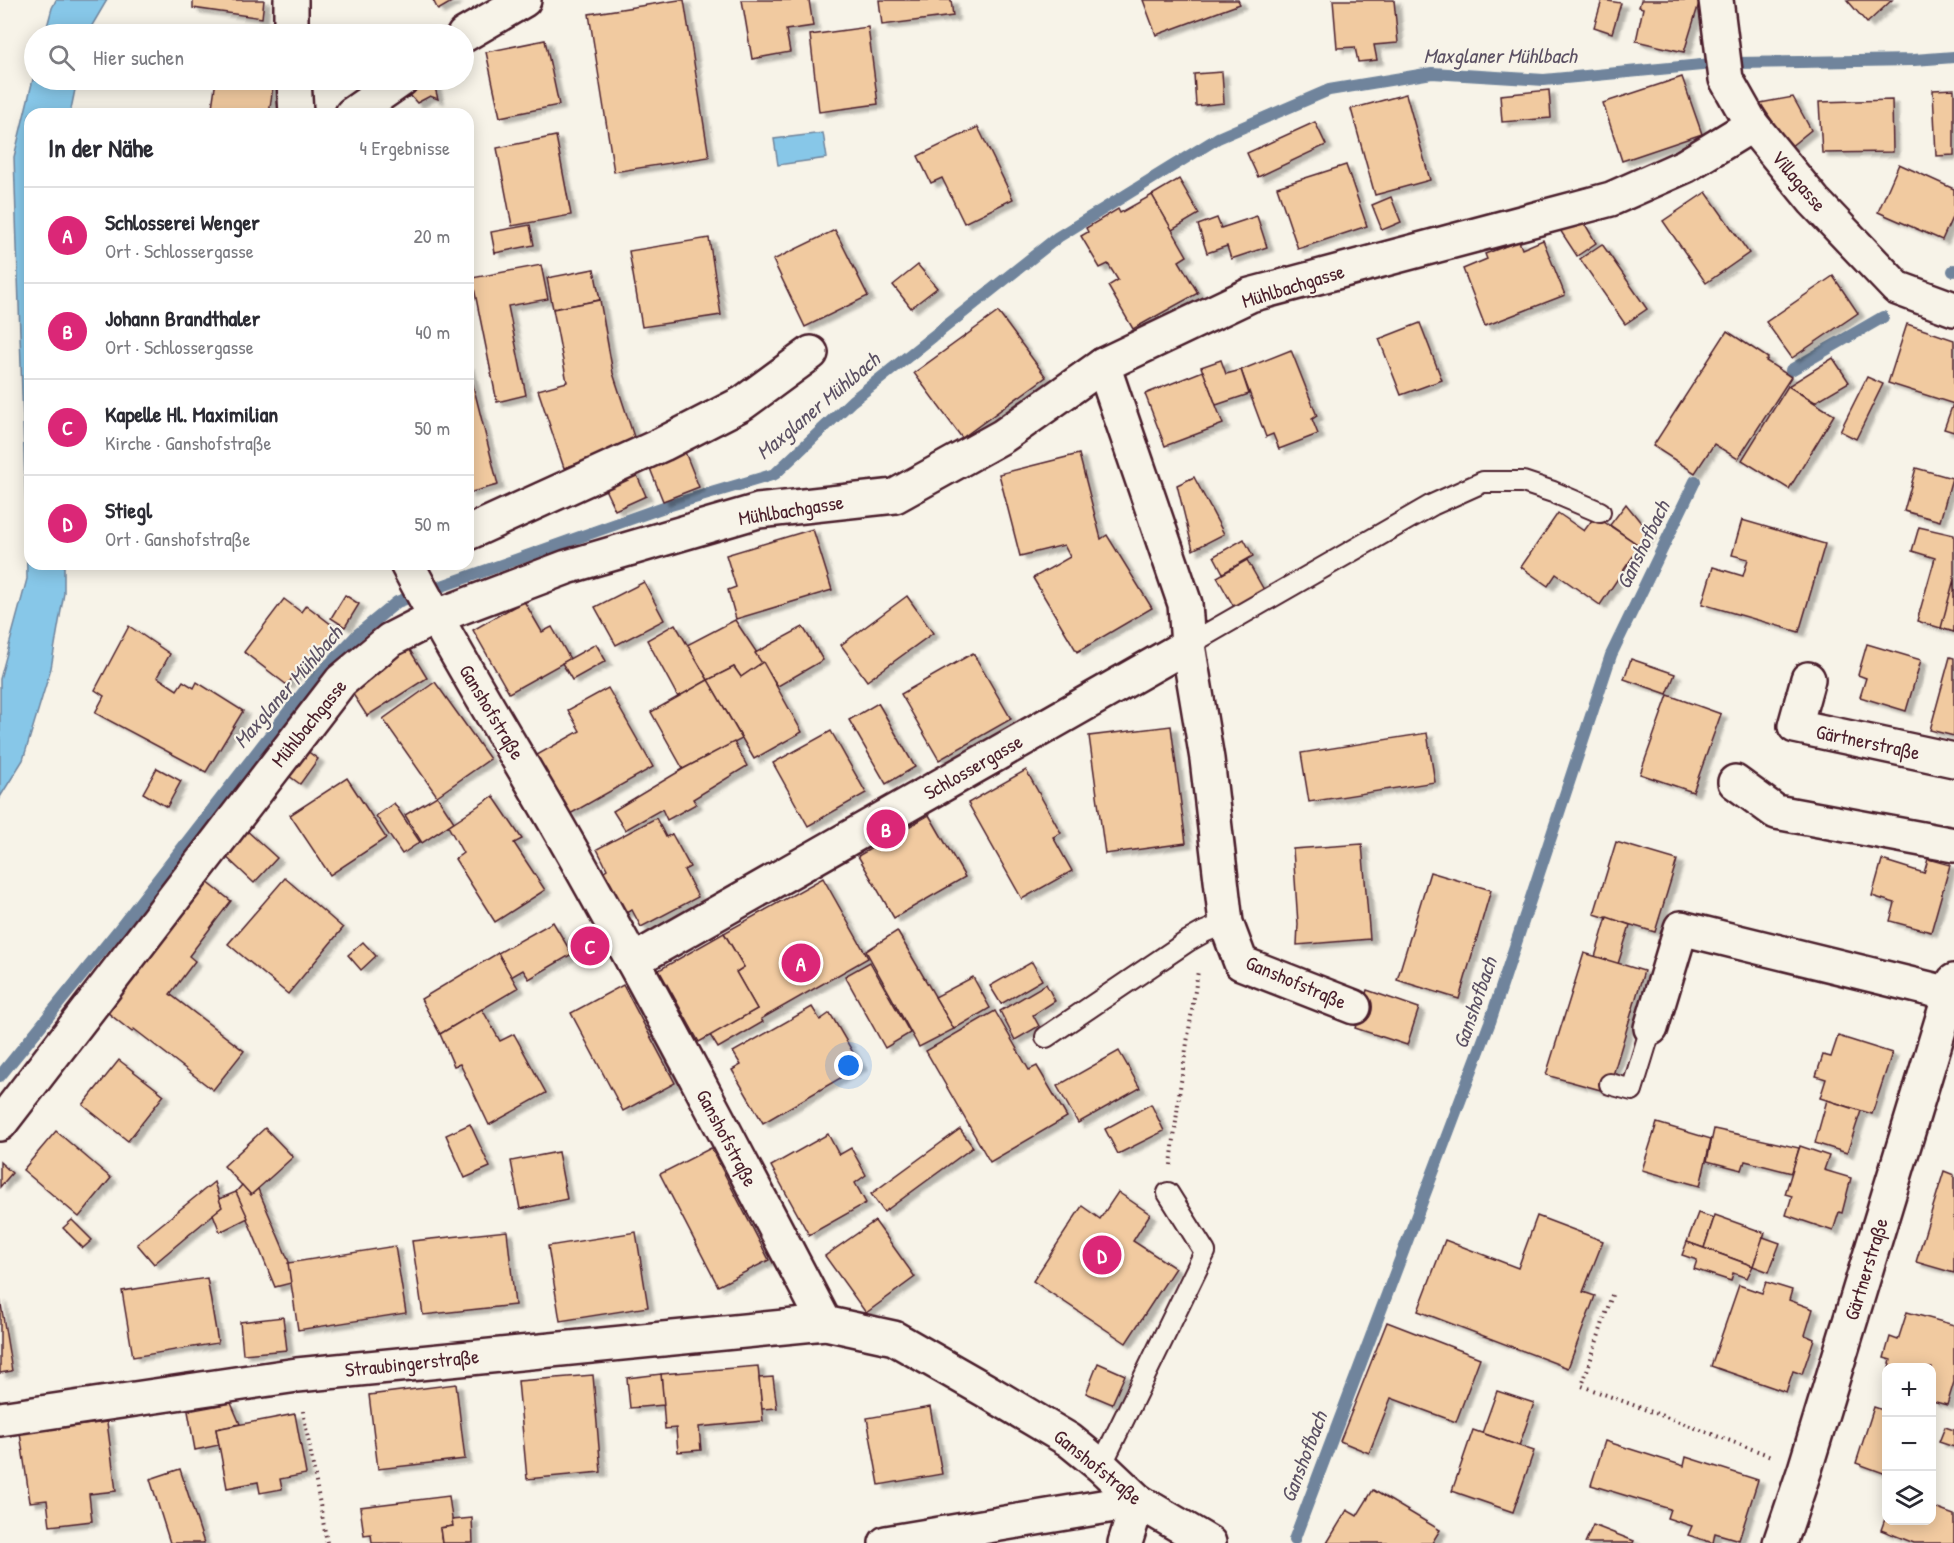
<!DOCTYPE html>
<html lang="de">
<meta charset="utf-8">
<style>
:root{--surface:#fff;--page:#f7f7f7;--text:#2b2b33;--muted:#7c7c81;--line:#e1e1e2;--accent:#db2777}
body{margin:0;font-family:"Patrick Hand",sans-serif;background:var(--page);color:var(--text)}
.controls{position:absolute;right:18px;bottom:18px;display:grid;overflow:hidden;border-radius:12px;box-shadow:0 3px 15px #0003}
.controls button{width:54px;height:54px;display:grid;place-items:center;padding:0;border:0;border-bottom:2px solid var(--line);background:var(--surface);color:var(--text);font:30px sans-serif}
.you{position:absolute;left:849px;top:1066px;width:21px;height:21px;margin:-15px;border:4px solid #fff;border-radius:50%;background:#1a73e8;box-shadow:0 0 0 9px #1a73e833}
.badge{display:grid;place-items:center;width:39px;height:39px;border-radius:50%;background:var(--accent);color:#fff;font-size:20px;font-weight:700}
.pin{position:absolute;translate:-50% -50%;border:3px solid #fff;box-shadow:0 2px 6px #0006}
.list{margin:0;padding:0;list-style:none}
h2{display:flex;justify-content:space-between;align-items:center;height:78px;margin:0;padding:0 24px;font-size:26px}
h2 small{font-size:20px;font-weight:400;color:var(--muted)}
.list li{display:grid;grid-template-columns:39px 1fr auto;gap:18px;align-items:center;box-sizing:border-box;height:96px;padding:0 24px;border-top:2px solid var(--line)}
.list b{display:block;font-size:22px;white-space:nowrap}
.list p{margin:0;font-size:20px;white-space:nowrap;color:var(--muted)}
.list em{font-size:20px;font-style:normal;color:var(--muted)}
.icon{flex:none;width:33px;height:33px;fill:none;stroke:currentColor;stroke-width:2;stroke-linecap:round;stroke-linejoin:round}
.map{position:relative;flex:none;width:1954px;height:1543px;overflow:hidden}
.search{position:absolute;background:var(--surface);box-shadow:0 3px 15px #0003;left:24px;top:24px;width:450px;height:66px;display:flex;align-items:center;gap:15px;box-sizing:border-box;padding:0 21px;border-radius:33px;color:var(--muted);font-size:22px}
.panel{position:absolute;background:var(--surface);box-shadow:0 3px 15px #0003;left:24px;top:108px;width:450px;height:462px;border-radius:18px}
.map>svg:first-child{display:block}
.water{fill:#87c7e8;stroke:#6f849c;stroke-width:1.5}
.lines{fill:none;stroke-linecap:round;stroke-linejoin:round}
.stream{stroke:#6f849c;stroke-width:12}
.building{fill:#f1caa0;stroke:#4a1f2b;stroke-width:1.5;filter:url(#shadow)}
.service-casing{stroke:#4a1f2b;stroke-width:24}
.minor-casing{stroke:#4a1f2b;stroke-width:38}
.path{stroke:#4a1f2b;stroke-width:4;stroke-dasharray:1.5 4.5;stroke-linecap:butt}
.service{stroke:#f7f3e8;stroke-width:20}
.minor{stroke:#f7f3e8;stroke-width:33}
.labels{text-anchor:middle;stroke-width:4.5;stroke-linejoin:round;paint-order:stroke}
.street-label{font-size:20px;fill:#4a1f2b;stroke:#f7f3e8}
.water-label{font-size:21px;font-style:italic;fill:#5c5164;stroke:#f7f3e8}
</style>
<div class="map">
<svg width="1954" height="1543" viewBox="0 0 1954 1543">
<defs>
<filter id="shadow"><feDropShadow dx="6" dy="4" stdDeviation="1.5" flood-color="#0004"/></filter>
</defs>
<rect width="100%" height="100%" fill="#f7f3e8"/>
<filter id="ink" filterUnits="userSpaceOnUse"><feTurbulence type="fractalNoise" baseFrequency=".0167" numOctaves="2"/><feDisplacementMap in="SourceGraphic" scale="12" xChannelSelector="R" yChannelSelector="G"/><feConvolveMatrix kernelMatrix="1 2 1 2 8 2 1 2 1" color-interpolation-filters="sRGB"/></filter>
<g filter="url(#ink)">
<g class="water">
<path d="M56,0H107L87,34H45L52,8Z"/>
<path d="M34,75V80H77L70,114H30V564H64V593L51,668L23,760L0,797V679L27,579L26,511L14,157Z"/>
<path d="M823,133L827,158L778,165L774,139Z"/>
</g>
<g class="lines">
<g class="stream">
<path d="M1735,63L1914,60L1954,57"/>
<path d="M1953,271L1954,270"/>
<path d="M1791,370L1883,317"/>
<path d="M0,1076L120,928L306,689L357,635L397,602L664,507L775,474L852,401L1058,237L1218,138L1329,90L1432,73L1544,80L1712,64"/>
<path d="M1294,1540L1490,1022L1611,655L1695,481"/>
</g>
</g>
<g class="building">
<path d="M193,0H264L262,18L193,8Z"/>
<path d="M433,0H455L438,10Z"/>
<path d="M679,0H684L709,157L614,172L589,14Z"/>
<path d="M742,0H809L813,26L786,30L790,52L752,59Z"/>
<path d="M879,0H951L953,16L882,25Z"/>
<path d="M1143,0H1238L1240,4L1156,35Z"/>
<path d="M1333,0H1394L1398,43L1374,45L1377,60L1358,62L1355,47L1337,48Z"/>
<path d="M1602,0L1621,3L1612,33L1594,27Z"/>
<path d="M1641,0H1700L1684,52L1636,41L1643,8L1639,7Z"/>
<path d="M1847,0H1892L1867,23Z"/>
<path d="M868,27L878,104L819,112L810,35Z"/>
<path d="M545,40L559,105L500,117L486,52Z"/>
<path d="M1222,72L1224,103L1196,106L1194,74Z"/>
<path d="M1682,77L1702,134L1622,161L1603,103Z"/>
<path d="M216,80H274L269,114H211Z"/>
<path d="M426,80H433L438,99L430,96L417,103L409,94Z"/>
<path d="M1954,89V155L1936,156L1933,90Z"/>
<path d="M1549,90L1551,118L1502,122L1500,95Z"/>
<path d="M1406,94L1430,180L1375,195L1351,109Z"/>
<path d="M1793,97L1811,130L1790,147L1760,103Z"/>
<path d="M1892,100L1893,152L1822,153L1819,102Z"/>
<path d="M1315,122L1326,145L1258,177L1247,153Z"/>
<path d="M978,127L1013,199L964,223L942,178L931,183L918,156Z"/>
<path d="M556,136L571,215L512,226L497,148Z"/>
<path d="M1899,164L1954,189V213L1942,240L1878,212Z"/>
<path d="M1346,165L1367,226L1298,249L1277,187Z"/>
<path d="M1179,179L1199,214L1172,230L1152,195Z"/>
<path d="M1706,192L1749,253L1706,283L1663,221Z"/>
<path d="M1152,195L1187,256L1179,261L1198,293L1133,329L1108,286L1118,280L1108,264L1100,268L1081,236L1088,232L1086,228L1118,209L1120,213Z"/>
<path d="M1391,197L1401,222L1382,230L1372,205Z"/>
<path d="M1257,216L1267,247L1231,259L1227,246L1207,253L1198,225L1217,218L1221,228Z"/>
<path d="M1585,224L1596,243L1577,256L1560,230Z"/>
<path d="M530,225L534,245L495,253L491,232Z"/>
<path d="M835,230L868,296L805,327L773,260Z"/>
<path d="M709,238L721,315L642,327L629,251Z"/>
<path d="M1543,240L1565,295L1485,326L1463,269L1487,259L1485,254L1519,241L1522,249Z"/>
<path d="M1602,244L1647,309L1625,324L1580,259Z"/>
<path d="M541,265L548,299L508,306L526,395L497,402L472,278Z"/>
<path d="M918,265L937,288L911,308L893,285Z"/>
<path d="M594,269L600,300L553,309L547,278Z"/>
<path d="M1833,276L1858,313L1792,358L1766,322Z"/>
<path d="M600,300L613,373L636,443L564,468L538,390L567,382L553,309Z"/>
<path d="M998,312L1046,377L962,438L914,373Z"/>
<path d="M1420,323L1442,380L1401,395L1379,339Z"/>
<path d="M1907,324L1954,340V404L1888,383Z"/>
<path d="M1727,331L1768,358L1766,361L1791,377L1738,459L1714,444L1695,473L1653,446Z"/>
<path d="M1291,350L1317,416L1312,419L1318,434L1279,449L1273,434L1266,437L1241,370Z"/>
<path d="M1833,358L1849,382L1815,402L1788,386Z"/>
<path d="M1221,360L1226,374L1241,370L1249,394L1216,405L1201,367Z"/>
<path d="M468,365L498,485L468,493Z"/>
<path d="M1203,371L1223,424L1165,446L1145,394Z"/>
<path d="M1867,377L1883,384L1856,439L1840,431Z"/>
<path d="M1788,386L1834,415L1789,489L1742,460Z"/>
<path d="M1953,404H1954V432L1944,429Z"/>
<path d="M685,452L699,487L663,501L649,466Z"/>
<path d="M1079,454L1101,539L1107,535L1152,608L1077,652L1033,578L1070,557L1064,545L1020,556L999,474Z"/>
<path d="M1916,468L1952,478L1940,521L1904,511Z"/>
<path d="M635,471L646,496L615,510L603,485Z"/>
<path d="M1194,477L1224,534L1193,550L1177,485Z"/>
<path d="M1626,504L1650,534L1640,546L1610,525Z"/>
<path d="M1558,513L1584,531L1595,516L1640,546L1600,605L1556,574L1548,586L1521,567Z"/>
<path d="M1742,520L1825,544L1799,632L1702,604L1713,567L1743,576L1748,559L1732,555Z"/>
<path d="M1919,527L1954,535V632L1917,621L1935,558L1912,551Z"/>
<path d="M813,529L832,590L736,619L728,590L736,587L726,555Z"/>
<path d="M1244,539L1253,556L1223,573L1214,556Z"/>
<path d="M1247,560L1264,590L1234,607L1217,577Z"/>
<path d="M1954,579V632L1941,628Z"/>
<path d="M644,582L664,620L616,645L595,607Z"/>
<path d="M345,595L359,604L345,627L331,618Z"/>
<path d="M907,596L933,633L867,681L841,645Z"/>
<path d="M284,599L301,612L306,605L337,629L304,672L300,668L287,685L244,652Z"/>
<path d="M524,601L542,632L552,627L570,659L509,693L473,630Z"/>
<path d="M735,620L763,662L741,677L734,667L708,680L687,645Z"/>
<path d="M675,624L708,680L678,697L647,640Z"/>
<path d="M129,626L170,654L157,677L177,690L183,681L194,688L197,682L243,711L206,772L95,713L104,696L95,690Z"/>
<path d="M803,627L823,660L778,686L755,653Z"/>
<path d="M596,644L606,661L572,680L562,663Z"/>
<path d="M1867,644L1921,660L1906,711L1860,697L1866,678L1858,675Z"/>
<path d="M408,647L427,678L367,716L347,685Z"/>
<path d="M973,653L1011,719L939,760L901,694Z"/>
<path d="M1950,657L1954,658V736L1930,730Z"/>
<path d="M1631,659L1675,674L1667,694L1624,679Z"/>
<path d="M763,662L802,732L754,759L708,680L734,667L741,677Z"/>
<path d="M708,680L742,739L683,769L651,712Z"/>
<path d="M435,682L490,759L437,796L383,719Z"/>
<path d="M608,688L653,767L570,814L537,755L580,731L568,710Z"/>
<path d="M1668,695L1721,714L1693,792L1640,774Z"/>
<path d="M878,703L915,767L886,784L849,720Z"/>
<path d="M1171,726L1186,843L1105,854L1089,736Z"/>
<path d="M831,731L866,793L808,826L773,763Z"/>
<path d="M1427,733L1435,782L1309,802L1301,753Z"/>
<path d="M734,742L747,766L693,799L696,804L667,820L662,809L625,830L613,811L683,769Z"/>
<path d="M303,748L318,759L300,784L285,773Z"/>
<path d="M157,768L181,781L167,807L143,793Z"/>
<path d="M1026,770L1061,833L1053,837L1072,871L1022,899L968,803Z"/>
<path d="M347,778L386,838L330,875L290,815Z"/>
<path d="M437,796L454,822L422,843L405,815Z"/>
<path d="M493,796L522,839L514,843L545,890L495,922L455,859L463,853L448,826Z"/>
<path d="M394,803L420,842L402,854L376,816Z"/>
<path d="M929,815L965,877L894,918L858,856Z"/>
<path d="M656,818L666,837L672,834L690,867L684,870L698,897L641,927L632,910L623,914L601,873L607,869L597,849Z"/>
<path d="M245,829L277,858L254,883L222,853Z"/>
<path d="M1616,842L1677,860L1655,932L1594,914Z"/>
<path d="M1362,844L1370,939L1297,945L1298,924L1293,849Z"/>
<path d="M1928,859L1950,865L1931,932L1890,921L1895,903L1872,896L1882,860L1924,873Z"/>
<path d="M1430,872L1491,890L1459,999L1397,980Z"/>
<path d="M202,878L231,901L189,956L195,961L170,994L244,1051L213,1090L134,1029L132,1032L102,1008Z"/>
<path d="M285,878L343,928L288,994L228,944Z"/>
<path d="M823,878L868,958L761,1019L763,1022L718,1048L710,1035L757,1009L736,972L744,967L724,933Z"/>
<path d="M1607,917L1630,925L1618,964L1595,957Z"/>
<path d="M553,922L572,954L529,979L523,970L511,977L498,953Z"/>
<path d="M897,931L954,1029L919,1047L866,951Z"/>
<path d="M592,932L603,949L587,959L576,942Z"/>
<path d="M724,933L744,967L736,972L757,1009L699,1042L659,970Z"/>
<path d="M363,942L376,956L361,970L348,955Z"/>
<path d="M498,953L518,988L440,1034L421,999Z"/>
<path d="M1584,953L1644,971L1608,1092L1546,1075Z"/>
<path d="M870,962L910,1033L885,1048L845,976Z"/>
<path d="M1032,962L1042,980L1001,1004L990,986Z"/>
<path d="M973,977L990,1008L954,1029L935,997Z"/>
<path d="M1046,984L1055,1001L1033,1015L1039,1026L1015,1040L1000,1011Z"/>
<path d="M623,985L675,1083L623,1111L571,1013Z"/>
<path d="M1367,990L1419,1008L1407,1045L1355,1028Z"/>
<path d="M812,1007L820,1020L830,1013L861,1066L763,1123L732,1070L741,1065L733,1052Z"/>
<path d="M482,1009L500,1041L514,1034L546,1093L489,1125L460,1064L454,1066L440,1034Z"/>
<path d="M995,1011L1029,1070L1037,1066L1067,1117L990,1162L926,1051Z"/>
<path d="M1838,1036L1892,1053L1872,1114L1820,1098L1826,1079L1816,1076L1823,1055L1831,1057Z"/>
<path d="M1119,1051L1140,1088L1078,1123L1057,1086Z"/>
<path d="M119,1060L164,1095L128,1141L83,1105Z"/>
<path d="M1827,1100L1861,1111L1847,1153L1815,1143Z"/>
<path d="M1151,1104L1164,1131L1118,1154L1105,1129Z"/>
<path d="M1657,1123L1711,1139L1700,1186L1642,1170Z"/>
<path d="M470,1124L490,1167L465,1178L446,1135Z"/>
<path d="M265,1128L293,1157L251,1195L224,1166Z"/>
<path d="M960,1129L973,1147L884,1212L871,1194Z"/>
<path d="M1714,1129L1799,1148L1792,1173L1745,1161L1742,1170L1707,1161Z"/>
<path d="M56,1131L111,1178L79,1217L23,1170Z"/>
<path d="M828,1134L839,1155L851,1148L866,1175L855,1183L866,1203L809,1235L771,1166Z"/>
<path d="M1800,1146L1829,1156L1824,1170L1851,1178L1842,1213L1839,1212L1833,1231L1786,1215L1792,1196L1785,1194Z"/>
<path d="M711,1148L769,1260L718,1286L660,1174Z"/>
<path d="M558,1152L567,1199L520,1209L511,1161Z"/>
<path d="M0,1162L12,1173L0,1187Z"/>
<path d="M1944,1171L1954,1175V1273L1916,1262Z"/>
<path d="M214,1182L222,1207L154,1264L137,1244Z"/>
<path d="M242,1185L251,1195L258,1189L289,1262L291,1283L275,1287L236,1192Z"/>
<path d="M236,1192L248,1218L220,1232L213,1214L222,1207L219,1199Z"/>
<path d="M1118,1192L1150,1214L1133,1241L1175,1268L1126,1343L1033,1281L1082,1206L1100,1219Z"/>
<path d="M1698,1213L1714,1218L1704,1248L1687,1242Z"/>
<path d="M1715,1215L1765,1233L1753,1266L1704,1248Z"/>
<path d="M1537,1216L1603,1241L1583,1292L1595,1296L1568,1368L1418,1311L1445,1240L1518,1268Z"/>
<path d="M72,1220L92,1240L83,1248L63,1228Z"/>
<path d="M875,1221L915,1277L866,1313L825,1256Z"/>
<path d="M507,1231L515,1305L423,1315L412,1241Z"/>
<path d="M636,1232L648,1307L560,1321L548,1246Z"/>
<path d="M1763,1237L1780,1243L1769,1272L1753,1266Z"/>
<path d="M1687,1242L1753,1266L1747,1278L1733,1273L1731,1281L1694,1269L1697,1260L1682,1255Z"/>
<path d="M395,1246L406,1313L298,1330L288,1263Z"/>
<path d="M207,1278L218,1343L133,1357L122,1291Z"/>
<path d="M1766,1282L1792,1290L1789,1300L1813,1309L1805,1335L1814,1339L1802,1374L1793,1371L1786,1392L1711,1366L1739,1285L1762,1293Z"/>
<path d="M0,1298L12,1371L0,1373Z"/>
<path d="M1907,1312L1954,1325V1382L1947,1405L1932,1401V1368H1889L1891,1360L1884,1358L1890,1337L1898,1340Z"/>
<path d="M283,1317L287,1350L243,1354L240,1322Z"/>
<path d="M1387,1322L1480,1358L1456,1422L1391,1398L1369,1453L1340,1441Z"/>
<path d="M1098,1363L1125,1375L1112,1404L1086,1393Z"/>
<path d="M758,1366L763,1421L699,1427L701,1450L678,1452L676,1428L665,1429L661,1374Z"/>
<path d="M661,1374L664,1405L630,1408L627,1378Z"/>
<path d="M593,1375L601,1472L527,1479L518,1381Z"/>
<path d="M773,1377L777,1408L762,1409L759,1378Z"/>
<path d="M456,1384L465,1459L378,1469L369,1395Z"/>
<path d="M1497,1391L1534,1403L1519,1446L1482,1433Z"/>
<path d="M231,1403L240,1424L216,1429L219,1445L195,1450L188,1411Z"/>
<path d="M930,1407L942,1474L879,1485L867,1418Z"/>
<path d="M1874,1407L1886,1411V1474L1856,1463Z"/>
<path d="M295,1414L306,1474L280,1479L282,1489L260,1493L258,1482L227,1488L216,1429Z"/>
<path d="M107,1422L116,1491L89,1494L92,1521L50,1526L47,1500L30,1502L20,1433Z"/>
<path d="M1945,1427L1954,1430V1447L1939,1442Z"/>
<path d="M1473,1430L1534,1451L1513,1512L1452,1491Z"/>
<path d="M1605,1441L1684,1466L1686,1457L1758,1480L1739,1540L1715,1533L1713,1543L1688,1535L1692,1526L1667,1518L1670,1509L1591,1485Z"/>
<path d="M180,1469L204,1543H170L150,1479Z"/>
<path d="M1373,1490L1440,1530L1432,1543H1327L1347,1510L1357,1516Z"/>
<path d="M449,1496L453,1526L440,1528L442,1543H372L371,1534L364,1535L360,1507Z"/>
<path d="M1932,1507L1954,1515V1543H1914L1881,1530L1886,1516V1520H1932Z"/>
<path d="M472,1518L473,1543H442L440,1528L453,1526L452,1520Z"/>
<path d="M1593,1525L1634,1541L1633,1543H1585Z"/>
</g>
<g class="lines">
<g class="service-casing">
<g id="service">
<path d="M1188,645L1432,505L1483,482H1523L1553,492L1600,512"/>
<path d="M1046,1037L1188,941L1204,932L1226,923"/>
<path d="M1610,1084L1632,1090L1651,1028"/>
<path d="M1101,1466L1205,1252L1168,1193"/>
</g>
</g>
<g class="minor-casing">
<g id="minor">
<path d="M291,0V34"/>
<path d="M1716,0L1726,79L1752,125L1814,201L1897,288L1954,309"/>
<path d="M464,35L524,0"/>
<path d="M294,80L296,114"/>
<path d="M352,114L401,80"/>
<path d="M1103,365L1185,604L1188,645L1207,759L1226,923L1241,963L1354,1007"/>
<path d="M468,533L663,444L743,403L811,353"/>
<path d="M407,564C459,663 519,757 574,855C661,1009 743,1166 825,1323"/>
<path d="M1808,679L1795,726L1954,760"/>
<path d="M1735,782L1776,812L1954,845"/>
<path d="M633,961L1188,645"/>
<path d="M1651,1028L1681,928L1950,994"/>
<path d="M0,1124L341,681L390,640L435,617L567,567L758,511L895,496L1003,436L1103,365L1250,295L1611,199L1685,166L1752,125"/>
<path d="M0,1419L297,1375L825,1323L894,1338L985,1390L1069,1440L1101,1466L1138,1501L1209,1543"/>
<path d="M886,1543L1138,1501"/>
<path d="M1125,1543L1138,1501"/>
<path d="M1780,1543L1805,1469L1954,981"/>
</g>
</g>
<g class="path">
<path d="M1171,1165L1179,1095L1198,971"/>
<path d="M1612,1295L1582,1386L1771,1456"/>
<path d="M303,1411L327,1543"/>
</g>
<use href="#service" class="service"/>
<use href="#minor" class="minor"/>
</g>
</g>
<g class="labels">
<g class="street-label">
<text transform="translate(1799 181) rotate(50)" y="7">Villagasse</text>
<text transform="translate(1293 286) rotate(-17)" y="7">Mühlbachgasse</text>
<text transform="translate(791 510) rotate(-9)" y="7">Mühlbachgasse</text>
<text transform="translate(492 712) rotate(59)" y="7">Ganshofstraße</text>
<text transform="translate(309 723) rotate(-51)" y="7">Mühlbachgasse</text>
<text transform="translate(1868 742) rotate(12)" y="7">Gärtnerstraße</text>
<text transform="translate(973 767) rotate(-30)" y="7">Schlossergasse</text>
<text transform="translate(1296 982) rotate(23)" y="7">Ganshofstraße</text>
<text transform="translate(727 1138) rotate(62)" y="7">Ganshofstraße</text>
<text transform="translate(1866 1269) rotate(-73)" y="7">Gärtnerstraße</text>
<text transform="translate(412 1363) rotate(-6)" y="7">Straubingerstraße</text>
<text transform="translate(1098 1467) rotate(39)" y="7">Ganshofstraße</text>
</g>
<g class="water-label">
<text x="1500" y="63">Maxglaner Mühlbach</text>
<text transform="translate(818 406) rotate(-40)" y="7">Maxglaner Mühlbach</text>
<text transform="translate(1643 545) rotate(-64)" y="7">Ganshofbach</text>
<text transform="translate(288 687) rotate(-49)" y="7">Maxglaner Mühlbach</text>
<text transform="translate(1475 1003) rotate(-71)" y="7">Ganshofbach</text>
<text transform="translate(1304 1457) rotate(-69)" y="7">Ganshofbach</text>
</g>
</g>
</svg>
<div class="controls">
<button>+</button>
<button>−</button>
<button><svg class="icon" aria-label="layers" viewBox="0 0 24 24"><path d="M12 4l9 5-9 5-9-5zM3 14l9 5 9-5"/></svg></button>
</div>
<div class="you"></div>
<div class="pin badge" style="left:801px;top:963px">A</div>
<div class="pin badge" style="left:886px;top:829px">B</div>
<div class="pin badge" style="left:590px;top:946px">C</div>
<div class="pin badge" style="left:1102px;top:1255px">D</div>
<div class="search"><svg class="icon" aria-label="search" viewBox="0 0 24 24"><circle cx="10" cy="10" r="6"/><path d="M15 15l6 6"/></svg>Hier suchen</div>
<section class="panel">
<h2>In der Nähe<small>4 Ergebnisse</small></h2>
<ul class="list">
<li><span class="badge">A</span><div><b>Schlosserei Wenger</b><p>Ort · Schlossergasse</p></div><em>20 m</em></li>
<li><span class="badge">B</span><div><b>Johann Brandthaler</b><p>Ort · Schlossergasse</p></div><em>40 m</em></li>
<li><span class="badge">C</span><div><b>Kapelle Hl. Maximilian</b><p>Kirche · Ganshofstraße</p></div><em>50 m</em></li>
<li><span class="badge">D</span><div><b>Stiegl</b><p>Ort · Ganshofstraße</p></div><em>50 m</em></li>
</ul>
</section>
</div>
